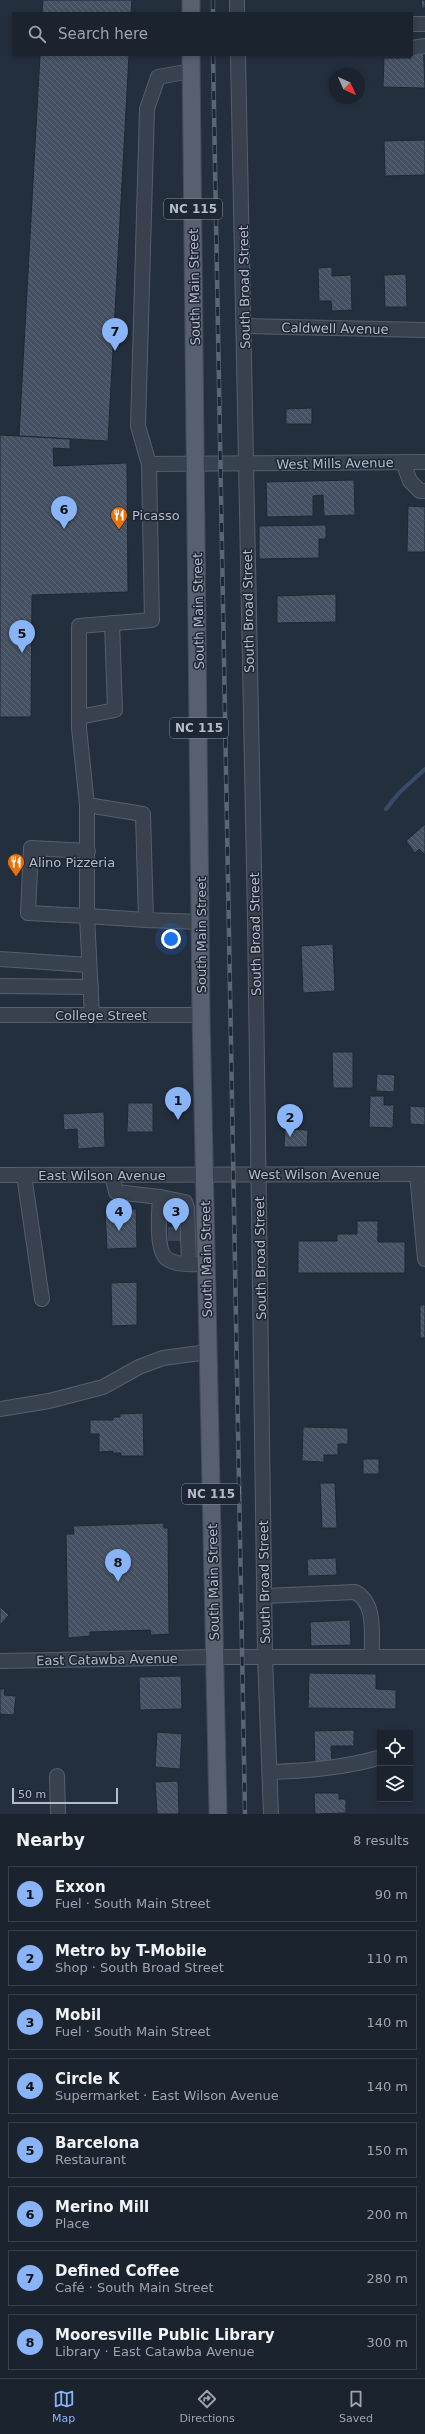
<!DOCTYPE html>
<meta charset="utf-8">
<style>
:root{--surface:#1b232e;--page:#242b36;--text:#f1f3f6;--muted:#a0a4aa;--line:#39404a;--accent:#8ab4f8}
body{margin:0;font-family:"DejaVu Sans",sans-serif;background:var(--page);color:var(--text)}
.controls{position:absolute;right:12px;bottom:12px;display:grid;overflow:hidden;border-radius:0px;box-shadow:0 2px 6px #0003}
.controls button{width:36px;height:36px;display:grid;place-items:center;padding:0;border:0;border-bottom:1px solid var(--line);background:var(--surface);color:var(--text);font:20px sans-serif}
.compass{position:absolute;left:329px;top:68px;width:36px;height:36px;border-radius:50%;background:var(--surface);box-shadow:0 2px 6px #0003;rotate:135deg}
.scale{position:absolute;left:12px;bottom:10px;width:106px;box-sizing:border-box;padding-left:4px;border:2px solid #b4bcc9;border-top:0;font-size:11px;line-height:14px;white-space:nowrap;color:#b4bcc9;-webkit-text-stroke:3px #1d2633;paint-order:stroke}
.you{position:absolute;left:171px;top:939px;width:14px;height:14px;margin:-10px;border:3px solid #fff;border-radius:50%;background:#1a73e8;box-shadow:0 0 0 6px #1a73e833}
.badge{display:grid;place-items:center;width:26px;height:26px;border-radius:50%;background:var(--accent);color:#111;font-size:13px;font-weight:700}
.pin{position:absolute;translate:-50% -33px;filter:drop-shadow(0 1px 2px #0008)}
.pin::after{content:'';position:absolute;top:21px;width:14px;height:12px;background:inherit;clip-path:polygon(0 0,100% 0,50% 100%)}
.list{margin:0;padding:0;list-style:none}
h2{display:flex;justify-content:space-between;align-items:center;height:52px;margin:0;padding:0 16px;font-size:17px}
h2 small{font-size:13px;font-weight:400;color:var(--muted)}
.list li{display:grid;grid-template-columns:26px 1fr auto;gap:12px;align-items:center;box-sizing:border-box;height:56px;margin:0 8px 8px;padding:0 8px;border:1px solid var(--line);border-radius:0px}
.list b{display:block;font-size:15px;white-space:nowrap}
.list p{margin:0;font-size:13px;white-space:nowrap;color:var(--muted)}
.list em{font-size:13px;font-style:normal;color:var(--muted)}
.icon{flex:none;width:22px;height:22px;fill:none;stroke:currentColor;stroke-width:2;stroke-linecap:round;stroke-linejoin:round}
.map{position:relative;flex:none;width:425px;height:1814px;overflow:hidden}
.search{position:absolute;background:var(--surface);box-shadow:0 2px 6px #0003;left:12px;right:12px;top:12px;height:44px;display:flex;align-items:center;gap:10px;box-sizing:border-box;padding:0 14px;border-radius:0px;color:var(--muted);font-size:15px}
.sheet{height:564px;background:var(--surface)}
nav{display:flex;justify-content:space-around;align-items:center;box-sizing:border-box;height:56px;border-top:1px solid var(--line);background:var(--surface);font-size:11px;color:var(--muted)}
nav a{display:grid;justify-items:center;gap:2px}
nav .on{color:var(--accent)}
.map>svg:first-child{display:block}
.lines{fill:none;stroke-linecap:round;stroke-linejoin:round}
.stream{stroke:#394c67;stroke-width:4}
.building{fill:url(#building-back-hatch);stroke:#1f2835}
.minor-tunnel{stroke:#3a4453;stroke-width:14;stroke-dasharray:14 7;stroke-linecap:butt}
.minor-casing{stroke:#565f6c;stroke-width:16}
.major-casing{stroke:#414a57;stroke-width:19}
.minor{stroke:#38414e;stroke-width:14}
.major{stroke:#56606e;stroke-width:17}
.rail-casing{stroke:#5a6575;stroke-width:4.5}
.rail{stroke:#1d2633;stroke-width:3;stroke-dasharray:9;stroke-linecap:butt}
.labels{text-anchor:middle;stroke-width:3;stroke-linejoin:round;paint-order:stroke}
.shield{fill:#1d2633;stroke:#878f9c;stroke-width:1}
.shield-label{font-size:12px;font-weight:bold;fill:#b4bcc9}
.street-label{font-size:13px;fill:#b4bcc9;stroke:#1d2633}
.poi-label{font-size:13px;fill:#b4bcc9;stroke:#1d2633;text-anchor:start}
</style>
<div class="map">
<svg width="425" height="1814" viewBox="0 0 425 1814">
<defs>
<pattern id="building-back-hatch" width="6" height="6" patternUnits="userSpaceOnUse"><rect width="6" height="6" fill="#455162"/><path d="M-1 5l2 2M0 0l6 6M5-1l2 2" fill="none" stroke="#5d6877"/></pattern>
</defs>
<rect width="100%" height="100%" fill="#242f3e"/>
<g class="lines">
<path class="stream" d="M386,809L399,793L425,769"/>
</g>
<g class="building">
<path d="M43,0H132L131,13H42Z"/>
<path d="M421,0H425V8H422Z"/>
<path d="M412,40H423L425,88L383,87L384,58H411Z"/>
<path d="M40,55H129L108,441L19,436Z"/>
<path d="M425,140V175L385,176L384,141Z"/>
<path d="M332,267V276L351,275L352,310L332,311L331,301H319L318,268Z"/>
<path d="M406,274L407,307H385L384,275Z"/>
<path d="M312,408V424H286V409Z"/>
<path d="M0,435L70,439V449L53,448L54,466L127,463L128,592L32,595L31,717H0Z"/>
<path d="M354,480L355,515L324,516L323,495L313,496V516L267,517L266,482Z"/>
<path d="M408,506L425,507V552H407Z"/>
<path d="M326,525V539H319V558L259,559V526Z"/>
<path d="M336,594V622L277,623V596Z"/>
<path d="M425,824V855L419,849L415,853L406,841Z"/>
<path d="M333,944L335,991L303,993L301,946Z"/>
<path d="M332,1052H353V1088H333Z"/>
<path d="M377,1074L395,1075L394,1092L376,1091Z"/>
<path d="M370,1096H384V1105H394L393,1128L369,1127Z"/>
<path d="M128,1103H153V1132H127Z"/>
<path d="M410,1106L425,1107V1125L410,1124Z"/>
<path d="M104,1112L105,1147L78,1149L77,1129L64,1130L63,1114Z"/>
<path d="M285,1129L308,1130L307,1147H284Z"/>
<path d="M136,1209L137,1248L107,1249L105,1210Z"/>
<path d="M357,1221H378V1242H405V1273H298V1241H337V1234H357Z"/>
<path d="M137,1282V1325L112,1326L111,1283Z"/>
<rect x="420" y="1305" width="5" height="33"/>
<path d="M143,1413L144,1456H121V1453H113V1451L99,1452V1434H90V1420H113V1417H120V1414Z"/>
<path d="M303,1427L348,1428V1444H338V1455H324V1462L302,1461Z"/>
<rect x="363" y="1459" width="16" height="15"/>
<path d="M320,1483H335L337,1528H322Z"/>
<path d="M163,1523L164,1528H168L169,1634L151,1635L150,1630L90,1632V1636L68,1638L66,1534H74L73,1526Z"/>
<path d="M336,1558L337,1575L308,1576L307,1559Z"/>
<path d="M0,1607L9,1615L0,1625Z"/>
<path d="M350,1620L351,1645L311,1646L310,1622Z"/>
<path d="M309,1673L376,1674V1689L396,1690V1709L308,1708Z"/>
<path d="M181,1676L182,1709L140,1710L139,1677Z"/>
<path d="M0,1689H5L4,1695L16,1696L14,1715L1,1714L0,1720Z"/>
<path d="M354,1730V1746H331L332,1764L315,1765L314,1731Z"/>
<path d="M157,1732L182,1734L180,1769L155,1767Z"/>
<path d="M178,1781L179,1814H157L155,1782Z"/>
<path d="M314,1793H339V1799H346V1813L315,1814Z"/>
</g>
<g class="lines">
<path class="minor-tunnel" d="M168,1234H185"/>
<g class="minor-casing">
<g id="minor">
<path d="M237,0V13"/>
<path d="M412,24H425"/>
<path d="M412,48L425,46"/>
<path d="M238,55L255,918L265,1657L271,1814"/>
<path d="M191,71L158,77L147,109L138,426L149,464L152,620L79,626V728L87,805L143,814L146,920L201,922"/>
<path d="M245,326L425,330"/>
<path d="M403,462L410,481L420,491H425"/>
<path d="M149,464L425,462"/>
<path d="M79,717L115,710L112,623"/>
<path d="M87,805V916L28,913L31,848L88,851"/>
<path d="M0,959L89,965"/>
<path d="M0,986L91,987"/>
<path d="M0,1015H201"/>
<path d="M92,1016L87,916L146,920"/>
<path d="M417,1174L425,1259"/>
<path d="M0,1175L425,1174"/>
<path d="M24,1175L42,1299"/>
<path d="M112,1175L116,1192L160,1197C159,1210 156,1250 166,1258C176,1266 194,1264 206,1264"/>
<path d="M160,1197L185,1202L187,1208L189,1264"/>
<path d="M0,1409L49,1401L103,1387L139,1367L163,1358L208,1352"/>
<path d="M265,1596L355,1592C377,1603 371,1636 372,1657"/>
<path d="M0,1661L214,1657H425"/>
<path d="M270,1772C308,1771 343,1768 378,1758"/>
<path d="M57,1776L58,1814"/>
</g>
</g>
<g class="major-casing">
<g id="major">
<path d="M191,0V13"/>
<path d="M191,55L201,1015L218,1814"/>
</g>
</g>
<use href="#minor" class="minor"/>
<use href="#major" class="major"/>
<g class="rail-casing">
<g id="rail">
<path d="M213,0V13"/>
<path d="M213,55L245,1814"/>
</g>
</g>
<use href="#rail" class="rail"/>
</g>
<defs>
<g id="restaurant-pin" transform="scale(0.9)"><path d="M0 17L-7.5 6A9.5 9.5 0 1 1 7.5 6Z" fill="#e8710a" stroke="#1d2633"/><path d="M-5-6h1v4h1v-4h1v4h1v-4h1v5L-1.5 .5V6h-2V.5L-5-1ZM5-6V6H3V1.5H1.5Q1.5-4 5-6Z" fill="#fff"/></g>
</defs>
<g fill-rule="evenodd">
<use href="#restaurant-pin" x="119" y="515"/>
<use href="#restaurant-pin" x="16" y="862"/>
</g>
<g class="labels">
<g class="shield">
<rect x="164" y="199" width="58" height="20" rx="3"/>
<rect x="170" y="718" width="58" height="20" rx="3"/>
<rect x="182" y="1484" width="58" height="20" rx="3"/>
</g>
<g class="shield-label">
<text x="193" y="213">NC 115</text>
<text x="199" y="732">NC 115</text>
<text x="211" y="1498">NC 115</text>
</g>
<g class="street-label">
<text transform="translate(194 287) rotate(-91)" y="5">South Main Street</text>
<text transform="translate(244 287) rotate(-91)" y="5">South Broad Street</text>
<text transform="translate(335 328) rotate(1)" y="5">Caldwell Avenue</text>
<text transform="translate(335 463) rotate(-1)" y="5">West Mills Avenue</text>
<text transform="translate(198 611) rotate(-91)" y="5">South Main Street</text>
<text transform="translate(248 611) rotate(-91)" y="5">South Broad Street</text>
<text transform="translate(255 934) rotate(-91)" y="5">South Broad Street</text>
<text transform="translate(201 935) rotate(-90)" y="5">South Main Street</text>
<text x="101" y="1020">College Street</text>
<text x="314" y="1179">West Wilson Avenue</text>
<text x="102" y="1180">East Wilson Avenue</text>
<text transform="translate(260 1258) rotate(-91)" y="5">South Broad Street</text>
<text transform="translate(206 1259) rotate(-91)" y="5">South Main Street</text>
<text transform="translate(213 1582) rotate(-91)" y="5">South Main Street</text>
<text transform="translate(264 1582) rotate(-91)" y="5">South Broad Street</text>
<text transform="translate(107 1659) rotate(-1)" y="5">East Catawba Avenue</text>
</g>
<g class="poi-label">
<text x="132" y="520">Picasso</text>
<text x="29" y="867">Alino Pizzeria</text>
</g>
</g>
</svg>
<div class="controls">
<button><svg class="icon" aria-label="locate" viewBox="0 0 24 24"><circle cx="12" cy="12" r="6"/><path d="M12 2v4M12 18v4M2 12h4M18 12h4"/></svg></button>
<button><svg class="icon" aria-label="layers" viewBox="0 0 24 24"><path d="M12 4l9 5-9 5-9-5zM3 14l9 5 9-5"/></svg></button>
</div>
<svg class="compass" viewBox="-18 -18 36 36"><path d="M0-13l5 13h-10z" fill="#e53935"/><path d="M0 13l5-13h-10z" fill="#a0a4aa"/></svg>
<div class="scale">50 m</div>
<div class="you"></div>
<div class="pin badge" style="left:178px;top:1120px">1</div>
<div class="pin badge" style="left:290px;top:1137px">2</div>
<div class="pin badge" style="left:176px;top:1231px">3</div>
<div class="pin badge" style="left:119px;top:1231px">4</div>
<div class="pin badge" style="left:22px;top:653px">5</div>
<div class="pin badge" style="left:64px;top:529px">6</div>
<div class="pin badge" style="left:115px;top:351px">7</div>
<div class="pin badge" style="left:118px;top:1582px">8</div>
<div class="search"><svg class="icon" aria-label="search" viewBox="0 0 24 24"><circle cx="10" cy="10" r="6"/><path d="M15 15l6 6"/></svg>Search here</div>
</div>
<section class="sheet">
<h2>Nearby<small>8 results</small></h2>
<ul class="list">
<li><span class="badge">1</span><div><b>Exxon</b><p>Fuel · South Main Street</p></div><em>90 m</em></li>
<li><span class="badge">2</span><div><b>Metro by T-Mobile</b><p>Shop · South Broad Street</p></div><em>110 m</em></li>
<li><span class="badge">3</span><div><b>Mobil</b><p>Fuel · South Main Street</p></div><em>140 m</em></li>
<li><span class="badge">4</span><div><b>Circle K</b><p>Supermarket · East Wilson Avenue</p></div><em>140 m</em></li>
<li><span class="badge">5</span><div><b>Barcelona</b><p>Restaurant</p></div><em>150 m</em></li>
<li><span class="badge">6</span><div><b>Merino Mill</b><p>Place</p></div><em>200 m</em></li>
<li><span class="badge">7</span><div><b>Defined Coffee</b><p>Café · South Main Street</p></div><em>280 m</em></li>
<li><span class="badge">8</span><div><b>Mooresville Public Library</b><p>Library · East Catawba Avenue</p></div><em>300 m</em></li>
</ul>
</section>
<nav>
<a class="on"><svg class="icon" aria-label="map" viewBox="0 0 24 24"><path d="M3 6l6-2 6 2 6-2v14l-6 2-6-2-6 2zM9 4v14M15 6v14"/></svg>Map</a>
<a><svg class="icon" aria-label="directions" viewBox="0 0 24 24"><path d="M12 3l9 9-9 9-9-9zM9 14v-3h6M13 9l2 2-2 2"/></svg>Directions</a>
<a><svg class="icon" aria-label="saved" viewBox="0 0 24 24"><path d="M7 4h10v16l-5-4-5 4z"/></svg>Saved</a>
</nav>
